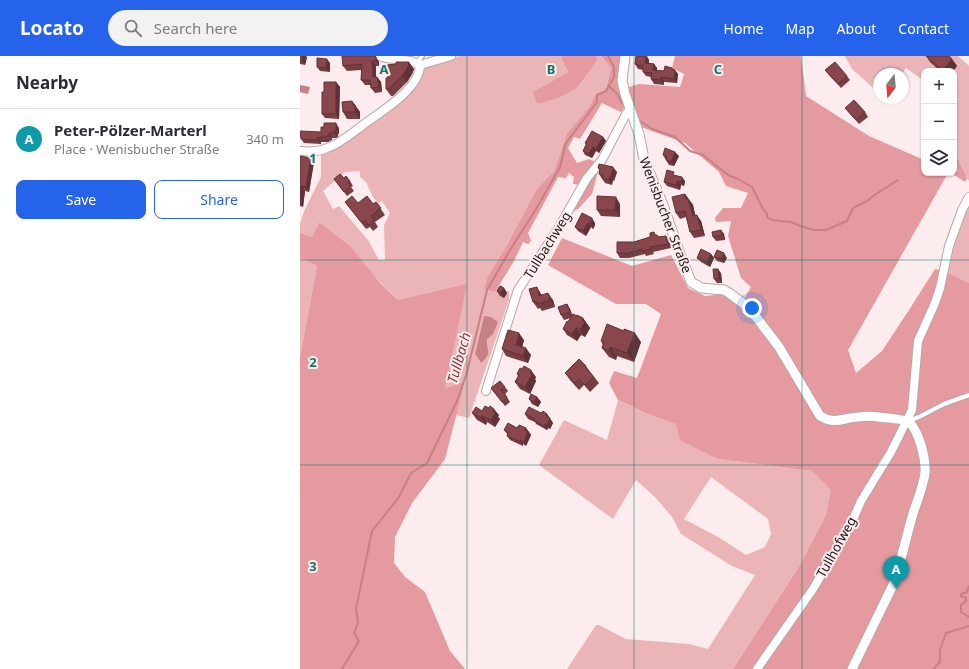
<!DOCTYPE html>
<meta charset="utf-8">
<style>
:root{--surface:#fff;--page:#f2f2f3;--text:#2b2b33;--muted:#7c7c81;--line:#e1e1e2;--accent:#2563eb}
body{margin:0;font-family:"Noto Sans",sans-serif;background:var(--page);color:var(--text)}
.controls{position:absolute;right:12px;top:12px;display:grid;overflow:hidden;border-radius:8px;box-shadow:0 1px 3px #0004}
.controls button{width:36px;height:36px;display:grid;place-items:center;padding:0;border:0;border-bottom:1px solid var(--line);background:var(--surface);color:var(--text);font:20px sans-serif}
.compass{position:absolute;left:573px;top:12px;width:36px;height:36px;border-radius:50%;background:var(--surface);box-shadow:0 1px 3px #0004;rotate:196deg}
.you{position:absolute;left:452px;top:252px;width:14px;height:14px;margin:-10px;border:3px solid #fff;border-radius:50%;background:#1a73e8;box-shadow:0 0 0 6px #1a73e833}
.badge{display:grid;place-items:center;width:26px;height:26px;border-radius:50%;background:var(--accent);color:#fff;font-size:13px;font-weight:700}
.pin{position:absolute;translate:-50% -33px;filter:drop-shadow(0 1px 2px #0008)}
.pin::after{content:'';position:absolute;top:21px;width:14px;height:12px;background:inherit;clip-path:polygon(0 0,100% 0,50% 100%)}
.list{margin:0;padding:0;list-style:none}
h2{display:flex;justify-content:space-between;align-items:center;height:52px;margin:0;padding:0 16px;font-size:17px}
h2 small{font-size:13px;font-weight:400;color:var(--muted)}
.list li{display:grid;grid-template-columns:26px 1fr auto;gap:12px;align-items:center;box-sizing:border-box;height:60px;padding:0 16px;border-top:1px solid var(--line)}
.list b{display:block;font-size:15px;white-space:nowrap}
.list p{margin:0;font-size:13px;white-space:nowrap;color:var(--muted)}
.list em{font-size:13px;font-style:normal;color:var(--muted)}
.actions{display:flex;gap:8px;padding:12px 16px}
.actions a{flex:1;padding:9px 0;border:1px solid var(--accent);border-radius:8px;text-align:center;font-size:14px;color:var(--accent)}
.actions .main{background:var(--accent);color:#fff}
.icon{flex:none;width:22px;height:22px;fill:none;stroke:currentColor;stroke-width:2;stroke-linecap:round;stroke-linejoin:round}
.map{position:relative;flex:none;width:669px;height:613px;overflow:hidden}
header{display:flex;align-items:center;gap:24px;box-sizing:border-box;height:56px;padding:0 20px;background:var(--accent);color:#fff}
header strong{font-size:19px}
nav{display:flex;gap:22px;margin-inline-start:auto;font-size:14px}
.search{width:280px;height:36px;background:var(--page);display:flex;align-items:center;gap:10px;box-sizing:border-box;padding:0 14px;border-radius:22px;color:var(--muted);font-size:15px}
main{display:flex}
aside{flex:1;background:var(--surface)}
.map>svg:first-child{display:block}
.green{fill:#ebb5b7;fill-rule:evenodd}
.forest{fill:#e49a9e}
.water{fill:#c78084}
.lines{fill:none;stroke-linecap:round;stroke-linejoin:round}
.stream{stroke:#c78084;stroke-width:2}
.service-casing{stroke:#baa5a6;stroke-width:6}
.minor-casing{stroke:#baa5a6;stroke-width:10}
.tertiary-casing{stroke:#baa5a6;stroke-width:11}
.service{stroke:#fff;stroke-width:4}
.minor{stroke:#fff;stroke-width:8}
.tertiary{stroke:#fff;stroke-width:9}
.wall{fill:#763d42}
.shaded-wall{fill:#603236}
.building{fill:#89474d;stroke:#603236}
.grid{fill:none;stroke:#0f766e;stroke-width:1;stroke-opacity:0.55}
.labels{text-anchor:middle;stroke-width:4;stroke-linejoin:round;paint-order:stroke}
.street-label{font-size:13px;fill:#1a1313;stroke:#fdeced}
.water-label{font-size:14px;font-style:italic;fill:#8c343f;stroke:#fdeced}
.grid-label{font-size:13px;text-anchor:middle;font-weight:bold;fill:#0f766e;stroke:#fdeced;stroke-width:4;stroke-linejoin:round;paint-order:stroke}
</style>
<header>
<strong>Locato</strong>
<div class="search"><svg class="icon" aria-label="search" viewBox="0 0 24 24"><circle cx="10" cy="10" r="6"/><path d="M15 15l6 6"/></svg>Search here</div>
<nav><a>Home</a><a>Map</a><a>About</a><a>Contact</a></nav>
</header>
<main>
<aside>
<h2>Nearby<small></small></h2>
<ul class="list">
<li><span class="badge" style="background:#0f9aa8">A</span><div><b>Peter-Pölzer-Marterl</b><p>Place · Wenisbucher Straße</p></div><em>340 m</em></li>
</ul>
<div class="actions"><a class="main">Save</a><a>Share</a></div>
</aside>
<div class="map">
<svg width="669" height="613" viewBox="0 0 669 613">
<rect width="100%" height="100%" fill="#fdeced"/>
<g class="green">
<path d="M159,0H263L261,2L268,16L234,36L237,48L276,33L290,15L298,2L296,0H302V1L311,12L306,33L295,39L289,51L267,77L254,115L236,134L207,189L188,220L194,236L197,231L209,236V244L169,362L156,359L165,325L145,334L98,244L19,166L12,181L0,177V168L5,153L21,121V91L29,88L43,80L87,49L122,18L127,8ZM60,115V121L66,126L73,141L78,147L82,145L90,157L84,169L85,204H79L68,184L39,150L33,153L23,135L45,116ZM184,261L187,283L181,307L175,298Z"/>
<path d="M545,0H658L669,10V125L667,122L654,94V15H624V25L606,12L602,18H579V37L552,13Z"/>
<path d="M669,146V227L647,216L652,191Z"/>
<path d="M0,202L17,210L0,301Z"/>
<path d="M318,344L348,358L377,368L418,403L513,415L532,434L526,459L498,512L433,613H267L296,569H299L326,583L389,588L408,593L455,519L432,510L381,478L372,461L356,442L336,424L313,463L239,409L264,364L307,384ZM411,421L468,463L471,478L465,491L446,499L420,482L384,463Z"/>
</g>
<g class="forest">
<path d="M263,0H296L298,2L290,15L276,33L258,42L237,48L233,36L268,16L261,2Z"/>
<path d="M302,0H322L317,27L325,51L321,56L302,47L280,83L274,81L268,92L277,107L289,103L300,108L292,138L278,153L261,162L280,129L273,128L274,121L269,117L266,122L258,121L228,177L231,185L228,188L223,186L214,205L195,236L184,233L188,220L207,189L236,134L254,115L267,77L289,51L295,39L306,33L311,12L302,1Z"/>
<path d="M375,0H501L506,40L569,80L624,104V117H648L548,294L556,317L582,295L609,254L635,213L647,216L669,227V613H433L498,512L526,459L531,434L512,415L418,403L380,384L376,368L348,358L318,344L309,327L314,315L337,322L361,258L346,248H316L248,209L262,182L332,210L371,199L388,232L405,240L425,238L440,250L451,231L441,222L428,180L431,165L416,166L415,162L423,152H441L448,137L426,130L419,116L385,87L341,71L330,44L329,31L339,28L380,31L384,18L372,12Z"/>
<path d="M654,94L667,122L665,126L651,117H654Z"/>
<path d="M19,166L51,191L80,227L98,244L167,228L145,333L165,325L145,403L112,447L95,481L94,507L105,521L125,536L150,595L165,613H0V301L17,210L0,202V177L12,181Z"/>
</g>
<g class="water">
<path d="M0,29L10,31L8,38L0,36Z"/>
<path d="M184,260L191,261L198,266L193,278L187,283C186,295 193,297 181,307L175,298Z"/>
</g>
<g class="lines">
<g class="stream">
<path d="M309,30L318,39L322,47"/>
<path d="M340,65L352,73L375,81L390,95L403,99L428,119L438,123L452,131L462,151L467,158V161L472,164L491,166L500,170L514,174H526L547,165L553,152L567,145L573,140L598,124"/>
<path d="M669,530L667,536L661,538V540L666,542V545L661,549V556L669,561"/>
<path d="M42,613L59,585L54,577L58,566L56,553L72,475L99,441L111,417L127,407L158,343L167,316L187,234L207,199L236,153L260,111L266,87L297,46V39L306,35L314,21V11L308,0"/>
<path d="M633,613L640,606V594L646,577L669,570"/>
</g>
<g class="service-casing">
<g id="service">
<path d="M120,9L119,4L122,0"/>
<path d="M608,365L619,361L644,348L669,339"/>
</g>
</g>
<g class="minor-casing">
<g id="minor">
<path d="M79,0L86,2L111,5L120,9L151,0"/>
<path d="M0,95C9,96 18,96 27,92C40,88 52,77 63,69C79,57 98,46 111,30C116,24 120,17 120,9"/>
<path d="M186,335L218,234L258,173L287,122L302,104L326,58L330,54"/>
<path d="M457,613L513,533L551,468L561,445L591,396L612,354L618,285L635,247L640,232L649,190L662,154L669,141"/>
</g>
</g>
<g class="tertiary-casing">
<path id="tertiary" d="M325,0L322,25L325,38L339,78L344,103L363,149L379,195L391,226L398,230L401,232L424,234L429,237L444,248L457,262L479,291L520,360C535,369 542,362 558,361C564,360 572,360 579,361C585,362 605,363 609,366C619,375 626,403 625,417C623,432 616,447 612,461C605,485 601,508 592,531L552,613"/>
</g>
<use href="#service" class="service"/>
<use href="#minor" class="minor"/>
<use href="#tertiary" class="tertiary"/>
</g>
<g class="wall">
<path d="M0,0L7,1L5,9L0,8Z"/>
<path d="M75,0L79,6V10H76V21H77L81,26L82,36L75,37L71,32V29H65L61,24V14L47,15L43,10Z"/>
<path d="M336,0H347L349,4V7L354,8L357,12V15H364L374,14L378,18L377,27L364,26V29L354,28L351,23V21L346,20L343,16V14L338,13L335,8Z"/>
<path d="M626,0L652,3L657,10L653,15H640L630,6Z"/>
<path d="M30,7V16L20,15L17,11Z"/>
<path d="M114,13L112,18L107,26L93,40H91L86,33V22Z"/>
<path d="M525,14L547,20L550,24L541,32L529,19Z"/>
<path d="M36,26L40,31L39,63L25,62L22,58L24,36Z"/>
<path d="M52,45L60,56V63H47L43,56Z"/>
<path d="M545,52L565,56L568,61L559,68Z"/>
<path d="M39,72V78H38V81L36,82H32V84L28,86H21V88L4,87L1,83L21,76Z"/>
<path d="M303,81L306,85L299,97L296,95L292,102L285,99L283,95L286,88L285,87Z"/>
<path d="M363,99L379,100L374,110L369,109Z"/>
<path d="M0,100L14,106L9,136L5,135L3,151L0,150Z"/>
<path d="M298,112L317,116L314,125L313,124L312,129L305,127L299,118L300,115Z"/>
<path d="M377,120L385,125L384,130L381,129L380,134L367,130L364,126Z"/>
<path d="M44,122L50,125L53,130L51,131L54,135L47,140L34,123Z"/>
<path d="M385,138L393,149L395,160L401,165L405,180L394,182L390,176L386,161L380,163L376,157Z"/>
<path d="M45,146L73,148L76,146L85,159L75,166L78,171L73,175L70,171L66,173Z"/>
<path d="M320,148V161L301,160L297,154Z"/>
<path d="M282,157L295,167V169L293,173L291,171L286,180L278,175L275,171Z"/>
<path d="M421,174L424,178L425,184L416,185L413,181Z"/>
<path d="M357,179L359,181L369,184L371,192L353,196L354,198L346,200L345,198L329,202H320L317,197L334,186Z"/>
<path d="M411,198L414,202L410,211L401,206L397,202Z"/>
<path d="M414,201L427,202L424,207L417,205Z"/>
<path d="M421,217L422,227H417L414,223Z"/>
<path d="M204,232L207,237L204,242L200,240L197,235Z"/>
<path d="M241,238L242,239L253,244L255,251L242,255L240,252L238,253L233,246Z"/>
<path d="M267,248L270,253L272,259L283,262L290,272L285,281L281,279L277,285L267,279L263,273L268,266L271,262L264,264L261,259Z"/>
<path d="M224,284L222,291L231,299L228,307L206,300L202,293Z"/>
<path d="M301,285L341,286L334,306L317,300L316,304L309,301L302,292L303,289Z"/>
<path d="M286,310L291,317L299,327L290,336L284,329L279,334L270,324L265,317Z"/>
<path d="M217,318L236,321L235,323L236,325L230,338L220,333L215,326L218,320Z"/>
<path d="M205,331L208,335L205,338L210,346L205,350L191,332Z"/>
<path d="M237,341L241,346L238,351L232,348L229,343Z"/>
<path d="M182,355L199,359L198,361L200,363L195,371L187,366L186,369L177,364L172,357Z"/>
<path d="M241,357L247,358L253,367L250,373L248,372L247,374L236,368L235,366L228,363L225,358Z"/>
<path d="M217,372H226L231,379L226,390L223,388V390L210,384L207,380L208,379L204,374Z"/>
</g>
<g class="shaded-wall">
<path d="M3,0H6L7,1L5,9L2,5Z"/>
<path d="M346,0L349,4V11L345,7Z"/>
<path d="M76,1L79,6V10L76,4Z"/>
<path d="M27,3L30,7V16L26,12Z"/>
<path d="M652,3L657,10L653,15H643Z"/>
<path d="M72,5L76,10V27L73,21Z"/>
<path d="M109,6L114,13L112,18L107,26L102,20Z"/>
<path d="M354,8L357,12V19L353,14Z"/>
<path d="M372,12L375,15V14L378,18L377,27L374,23Z"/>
<path d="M77,21L81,26L82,36L79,31Z"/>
<path d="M361,21L364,26V29L361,24Z"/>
<path d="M36,26L40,31L39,63L36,58Z"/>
<path d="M52,45L60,56V63L55,56L53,49Z"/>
<path d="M36,67L39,72V78L36,74Z"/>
<path d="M34,74L38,78V81L34,76Z"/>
<path d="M29,77L32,82V84L29,79Z"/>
<path d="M18,81L21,86V88L17,84Z"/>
<path d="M303,81L306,85L299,97L296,93Z"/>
<path d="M293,91L296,95L292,102L289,98Z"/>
<path d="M375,96L379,100L374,110L371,106Z"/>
<path d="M11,102L14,106L9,136L6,131Z"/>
<path d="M313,111L317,116L314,125L311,120Z"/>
<path d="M310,120L313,124L312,129L309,124Z"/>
<path d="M382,121L385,125L384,130L381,126Z"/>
<path d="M378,125L381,129L380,134L376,129Z"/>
<path d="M1,130L5,135L3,151L0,146Z"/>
<path d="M385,138L393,149L397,166L393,160Z"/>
<path d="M316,141L320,148V161L315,154Z"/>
<path d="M397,159L401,165L405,180L401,174Z"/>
<path d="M292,162L295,167V169L293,173L290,168Z"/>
<path d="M288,167L291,171L286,180L283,175Z"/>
<path d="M421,174L424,178L425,184L422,179Z"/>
<path d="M366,180L369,184L371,192L368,188Z"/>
<path d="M424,197L427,202L424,207L421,203Z"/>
<path d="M411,198L414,202L410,211L407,206Z"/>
<path d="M418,213L421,217L422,227L419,222Z"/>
<path d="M237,231L241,238L244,246L239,240Z"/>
<path d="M204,232L207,237L204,242L201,237Z"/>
<path d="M248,237L253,244L255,251L250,244Z"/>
<path d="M267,248L270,253L273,261L270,256Z"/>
<path d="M283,262L290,272L285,281L280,274L282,264Z"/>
<path d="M276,272L281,279L277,285L272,278Z"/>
<path d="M219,277L224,284L221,296L216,289Z"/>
<path d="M335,277L341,286L334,306L327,297Z"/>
<path d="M310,291L317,300L316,304L309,295Z"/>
<path d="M226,292L231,299L228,307L223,300Z"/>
<path d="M231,314L236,321L235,323L236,325L230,338L225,331L230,317Z"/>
<path d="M237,341L241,346L238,351L234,346Z"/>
<path d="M194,353L199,359L198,361L200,363L195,371L191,364L193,355Z"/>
<path d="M247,358L253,367L250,373L247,369L246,360Z"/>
<path d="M182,360L187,366L186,369L181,362Z"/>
<path d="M245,368L248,372L247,374L244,370Z"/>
<path d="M226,372L231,379L226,390L224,386Z"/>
<path d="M220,384L223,388V390L220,386Z"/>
</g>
<g class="building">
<path d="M0,0H3L2,5L0,4Z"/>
<path d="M42,0H75L76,1V4L72,5L73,21H77L79,31L71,32L70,24H61L62,8L43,10Z"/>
<path d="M336,0H346L345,7L354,8L353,14L364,15L365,10L372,12V13L375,14L374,23L361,21V24L351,23L352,17L343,16V10L335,8Z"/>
<path d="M626,0H649L652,3L643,15Z"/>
<path d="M17,2L27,3L26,12L17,11Z"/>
<path d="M96,6H109L108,11L102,20L89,33H86V22H88L87,9L96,8Z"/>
<path d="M535,6L547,20L538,28L525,14Z"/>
<path d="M24,26H36V58H22V36H24Z"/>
<path d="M554,44L565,56L556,64L545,52Z"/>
<path d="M52,45L53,49H55V56H43L42,46Z"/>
<path d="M24,67H36V74H34V76L33,77H29V79L25,81H18L17,84L1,83L0,75L21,76V71H24Z"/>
<path d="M292,75L303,81L296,93L293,91L289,98L283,95L287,87H285Z"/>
<path d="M365,92L375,96L371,106L366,104L367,101L363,99Z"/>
<path d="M0,100L11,102L6,131L1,130L0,144Z"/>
<path d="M299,108L313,111L311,120H310L309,124L302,122L303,119L299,118L300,113L298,112Z"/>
<path d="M367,114L374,116L373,119L382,121L381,126L378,125L376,129L364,126Z"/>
<path d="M40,118L44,122L46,120L50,125L48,127L51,130L44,136L34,123Z"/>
<path d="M385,138L386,143H388L393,160L397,159L401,174L390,176L385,155L376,157L372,141Z"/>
<path d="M52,140L58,147L67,140L73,148L76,146L81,152L71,160L74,164L69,169L65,164L62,167L45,146Z"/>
<path d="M297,140L316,141L315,154H297Z"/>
<path d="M282,157L292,162V164L290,168L288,167L283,175L275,171Z"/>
<path d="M421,174L422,179L413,181L412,176Z"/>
<path d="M354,176L355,179H357L358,181L366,180L368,188L350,191L351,193L343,195L342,193L326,198V197H317V186H334L350,181V177Z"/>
<path d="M401,193L411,198L407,206L397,202Z"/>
<path d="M417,194L424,197L421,203L414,201Z"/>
<path d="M413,213H418L419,222L414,223Z"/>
<path d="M200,230L204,232L201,237L197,235Z"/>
<path d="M237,231L239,240L248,237L250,244L237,248L236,245L233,246L229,233Z"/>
<path d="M267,248L270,256L261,259L258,251Z"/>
<path d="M273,258L277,260V259L283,262L282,264L285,266L280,274L276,272L272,278L263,273L267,265L268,266Z"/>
<path d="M307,268L324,275V273L335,277L327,297L310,291L309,295L302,292L304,286L301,285Z"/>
<path d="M208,274L219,277L216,289L226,292L223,300L202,293Z"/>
<path d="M279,303L286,310L285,311L294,321L285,329L279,323L275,327L265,317Z"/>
<path d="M224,310L231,314L230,317L232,319L225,331L215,326L219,319L217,318L220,312L222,313Z"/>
<path d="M200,325L205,331L201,334L207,341L202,346L191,332Z"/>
<path d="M231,338L237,341L234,346L229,343Z"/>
<path d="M185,350L189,352L190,350L194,353L193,355L195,357L191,364L182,360L181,362L172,357L176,351L182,355Z"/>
<path d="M229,351L241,357L243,355L247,358L246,360L250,362L247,369L245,368L244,370L233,364L234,363L225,358Z"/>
<path d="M208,367L217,372L219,369L226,372L225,374L228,375L224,386L220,384V386L207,380L208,377L204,374Z"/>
</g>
<path class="grid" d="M167,0V613M334,0V613M502,0V613M0,204H669M0,409H669"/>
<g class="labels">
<g class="street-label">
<text transform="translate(366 159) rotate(69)" y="5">Wenisbucher Straße</text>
<text transform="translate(247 189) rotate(-58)" y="5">Tullbachweg</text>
<text transform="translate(536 491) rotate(-61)" y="5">Tullhofweg</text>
</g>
<g class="water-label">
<text transform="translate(159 302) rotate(-74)" y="5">Tullbach</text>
</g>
</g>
<g class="grid-label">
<text x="84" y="18">A</text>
<text x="251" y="18">B</text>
<text x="418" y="18">C</text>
<text x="13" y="107">1</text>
<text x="13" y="311">2</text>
<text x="13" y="515">3</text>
</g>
</svg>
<div class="controls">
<button>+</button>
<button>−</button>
<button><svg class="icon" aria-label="layers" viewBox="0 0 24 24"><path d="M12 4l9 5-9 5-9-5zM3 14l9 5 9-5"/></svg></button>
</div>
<svg class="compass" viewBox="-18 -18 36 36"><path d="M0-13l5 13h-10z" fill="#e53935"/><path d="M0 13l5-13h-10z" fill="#7c7c81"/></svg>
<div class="you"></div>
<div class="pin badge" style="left:596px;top:533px;background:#0f9aa8">A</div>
</div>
</main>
